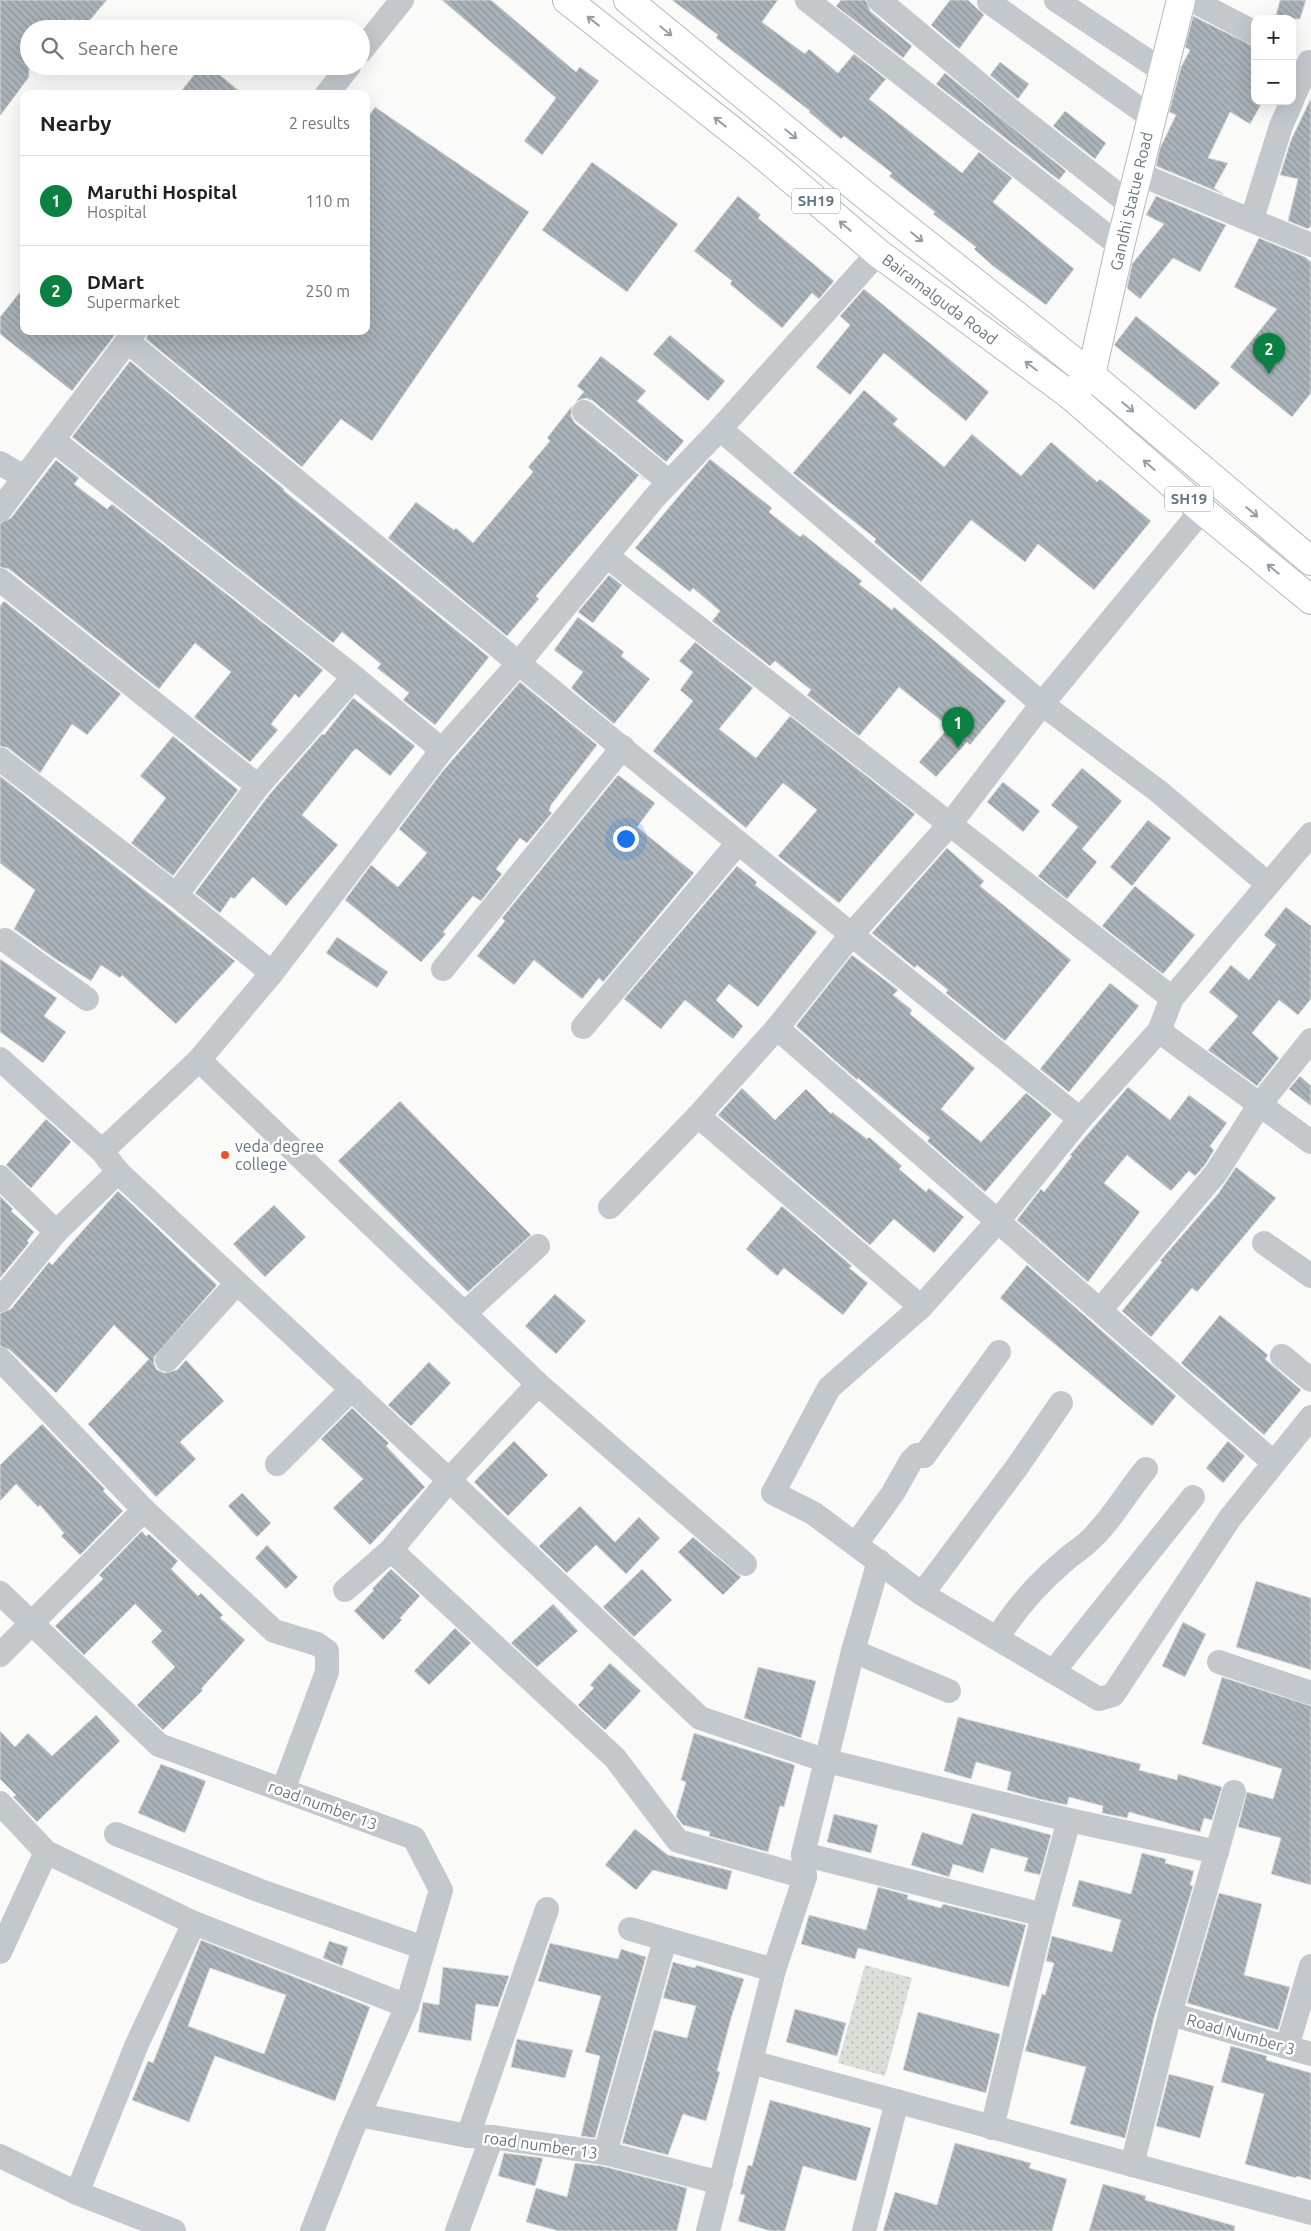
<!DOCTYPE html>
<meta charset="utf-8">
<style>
:root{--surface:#fff;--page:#f6f6f6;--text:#202124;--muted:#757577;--line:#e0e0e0;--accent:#0b8043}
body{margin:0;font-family:Ubuntu,sans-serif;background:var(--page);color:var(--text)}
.controls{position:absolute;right:15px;top:15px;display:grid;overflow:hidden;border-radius:10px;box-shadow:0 5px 20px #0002}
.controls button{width:45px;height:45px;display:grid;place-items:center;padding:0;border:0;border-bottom:1px solid var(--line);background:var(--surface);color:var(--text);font:25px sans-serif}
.you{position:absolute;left:625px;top:838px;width:18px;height:18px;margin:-12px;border:4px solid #fff;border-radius:50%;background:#1a73e8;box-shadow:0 0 0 8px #1a73e833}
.badge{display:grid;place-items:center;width:32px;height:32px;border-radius:50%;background:var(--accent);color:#fff;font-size:16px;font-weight:700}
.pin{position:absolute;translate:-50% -41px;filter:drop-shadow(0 1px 2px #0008)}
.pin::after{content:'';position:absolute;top:26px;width:18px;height:15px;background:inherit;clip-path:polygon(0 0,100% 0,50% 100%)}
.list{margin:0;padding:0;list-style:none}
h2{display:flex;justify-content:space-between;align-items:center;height:65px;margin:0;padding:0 20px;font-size:21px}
h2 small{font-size:16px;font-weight:400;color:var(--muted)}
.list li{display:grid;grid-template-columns:32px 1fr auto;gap:15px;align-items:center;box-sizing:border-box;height:90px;padding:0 20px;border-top:1px solid var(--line)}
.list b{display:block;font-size:19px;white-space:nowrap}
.list p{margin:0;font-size:16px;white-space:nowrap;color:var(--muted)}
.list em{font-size:16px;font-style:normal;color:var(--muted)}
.icon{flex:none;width:28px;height:28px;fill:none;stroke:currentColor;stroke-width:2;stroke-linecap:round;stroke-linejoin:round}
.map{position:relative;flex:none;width:1311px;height:2231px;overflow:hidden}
.search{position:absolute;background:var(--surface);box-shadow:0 5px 20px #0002;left:20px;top:20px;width:350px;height:55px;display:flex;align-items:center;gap:12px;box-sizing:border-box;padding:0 18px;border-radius:28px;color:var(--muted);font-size:19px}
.panel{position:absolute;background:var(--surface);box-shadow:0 5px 20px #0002;left:20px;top:90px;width:350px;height:245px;border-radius:10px}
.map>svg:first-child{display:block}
.grass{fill:url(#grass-dots)}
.building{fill:url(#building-back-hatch);stroke:#dcdcda;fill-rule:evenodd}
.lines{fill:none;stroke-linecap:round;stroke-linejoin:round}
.secondary-casing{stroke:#b3babf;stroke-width:30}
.primary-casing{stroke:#b5babe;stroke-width:30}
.street{stroke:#c3c8cc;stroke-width:24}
.secondary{stroke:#fff;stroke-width:28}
.primary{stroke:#fff;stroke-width:28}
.oneway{stroke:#939fa8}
.poi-dot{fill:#e4572e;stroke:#fff;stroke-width:2}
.labels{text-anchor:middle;stroke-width:5;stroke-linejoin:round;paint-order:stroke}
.shield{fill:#fff;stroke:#939fa8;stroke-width:1}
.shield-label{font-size:15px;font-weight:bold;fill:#657683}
.street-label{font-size:16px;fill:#657683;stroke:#fff}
.poi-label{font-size:16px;fill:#657683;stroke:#fff;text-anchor:start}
</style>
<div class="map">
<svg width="1311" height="2231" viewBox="0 0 1311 2231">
<defs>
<pattern id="grass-dots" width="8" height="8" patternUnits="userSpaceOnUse" patternTransform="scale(1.25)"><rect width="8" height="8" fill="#dadfd7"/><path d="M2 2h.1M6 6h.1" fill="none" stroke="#b4b9b4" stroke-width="1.8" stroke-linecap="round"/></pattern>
<pattern id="building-back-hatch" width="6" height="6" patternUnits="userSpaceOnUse" patternTransform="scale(1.25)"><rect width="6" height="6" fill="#aab3b9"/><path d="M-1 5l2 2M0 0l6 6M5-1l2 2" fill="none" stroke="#8e969c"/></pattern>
</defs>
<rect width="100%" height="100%" fill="#fafaf8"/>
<path class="grass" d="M865,1965L912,1978L885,2076L838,2063Z"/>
<g class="building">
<path d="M0,0H107L83,28L72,19L65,29H29V77L0,116Z"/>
<path d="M442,0H491L576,72L580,67L599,81L542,155L524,141L556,98Z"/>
<path d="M672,0H778L762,22L805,54L809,49L838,73L854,54L886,79L869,99L962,173L979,152L1012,178L993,202L1074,269L1046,305L993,266L974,249L976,247L933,214L935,212L889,176L892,173L844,136L841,139L809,112L810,111L716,38L718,35Z"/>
<path d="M841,0H866L870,11L912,46L903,58L836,6Z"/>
<path d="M950,0H968L984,15L959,49L931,25Z"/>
<path d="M1280,0H1306L1300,19H1275Z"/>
<path d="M1193,16L1255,47V101H1263L1250,124L1230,112L1208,158L1228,163L1214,188L1223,194L1156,166L1160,148L1176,115L1169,112L1181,67L1190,50L1185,47Z"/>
<path d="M1000,62L1029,84L1018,99L990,75Z"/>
<path d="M201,66H209L243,94H179Z"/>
<path d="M945,73L1066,171L1059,180L936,84Z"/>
<path d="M1311,98V226L1308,229L1288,221L1298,179L1280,175L1291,140Z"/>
<path d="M375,107L529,212L372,441L341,419L302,467L146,339L149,331H366V120Z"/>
<path d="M1065,111L1106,143L1095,159L1053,126Z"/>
<path d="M592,162L678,224L627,292L542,230Z"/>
<path d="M738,196L761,215L758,218L834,281L819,299L812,293L782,328L730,284L732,281L694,251Z"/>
<path d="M1156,196L1226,225L1200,272L1173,258L1140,299L1127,288L1132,264L1164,224L1146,215Z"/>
<path d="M1259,238L1305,257L1311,262V393L1292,417L1230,367L1277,309L1234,287Z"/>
<path d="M24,287V331H118L72,391L0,334V317Z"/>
<path d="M864,289L989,392L966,421L884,353L850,395L816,367L850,325L840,316Z"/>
<path d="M1136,316L1220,383L1195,410L1114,345Z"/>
<path d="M670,335L725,381L708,401L653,354Z"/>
<path d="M601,356L646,391L637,401L684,441L666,462L593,401L586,398L576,401L584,392L577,386Z"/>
<path d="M130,361L284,489L283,490L489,657L435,725L403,700L409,693L377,668L381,664L342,632L333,643L72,437Z"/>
<path d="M864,390L898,419L893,424L944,467L972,434L1021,476L1051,442L1097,482L1100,479L1151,521L1094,590L1038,544L1025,562L971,520L921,582L874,542L876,539L793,473Z"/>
<path d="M572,406L571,416L575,423L645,480L639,475L536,596L539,599L507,636L388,538L416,502L454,530L456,528L473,543L533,472L528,467L550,441L547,438Z"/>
<path d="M710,459L772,508L769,512L800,537L803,534L862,581L859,584L892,610L894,607L1006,701L970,745L967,742L936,777L919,762L949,727L899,687L859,736L807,695L811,690L775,661L770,666L712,621L720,611L693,588L690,592L635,548Z"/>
<path d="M56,460L79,478L74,484L107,509L112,504L323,670L299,698L295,694L271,724L278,730L250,762L194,717L231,672L195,643L159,689L9,569L0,567V523L11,518Z"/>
<path d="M609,575L622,585L593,623L578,612Z"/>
<path d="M4,601L121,694L87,735L72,724L40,773L8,748L0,746V606Z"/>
<path d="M578,617L624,652L621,656L650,679L614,724L571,688L583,672L554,650Z"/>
<path d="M695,642L753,688L719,729L756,758L790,716L915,814L839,903L778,856L817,810L783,783L746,828L653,751L693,701L680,690L693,672L679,661Z"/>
<path d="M520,682L597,745L551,805L549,811L552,813L527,843L520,838L496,869L502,874L481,901L473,896L443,932L446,934L421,962L345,900L371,865L398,887L427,853L399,829L442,772Z"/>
<path d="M353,698L415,746L390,776L357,749L354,750L302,815L338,845L286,906L253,877L234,899L231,897L220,913L195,893L269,795L322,734L324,735Z"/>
<path d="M173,736L238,790L173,876L131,843L166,798L140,776Z"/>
<path d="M1082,768L1122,801L1082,849L1097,862L1067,899L1038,876L1078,827L1051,805Z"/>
<path d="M618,775L655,803L637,827L694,873L603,982L599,978L582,999L534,960L514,985L477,956L505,921L502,918Z"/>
<path d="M0,776L235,961L176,1024L122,975L120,978L101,965L91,981L54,958L14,929L35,890L0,863Z"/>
<path d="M1003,782L1040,811L1023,832L987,802Z"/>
<path d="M1148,820L1171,838L1132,886L1110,867Z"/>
<path d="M947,848L984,881L980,886L1071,960L1005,1041L946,993L948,990L917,965L915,968L872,933Z"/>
<path d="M737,866L757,882L755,885L817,932L758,1007L729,984L716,1000L743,1026L733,1039L685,1000L661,1029L624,999Z"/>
<path d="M1135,886L1195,935L1163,974L1102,926Z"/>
<path d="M1286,907L1311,926V999L1298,1015L1279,1000L1252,1033L1279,1058L1257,1086L1208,1050L1238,1016L1209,992L1231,965L1249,980L1276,945L1264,935Z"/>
<path d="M337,937L388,972L377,988L326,953Z"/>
<path d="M852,955L898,990L893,995L912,1010L910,1014L975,1068L941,1109L981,1142L1026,1093L1052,1114L985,1192L927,1141L930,1138L858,1078L857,1080L796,1026Z"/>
<path d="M0,959L57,998L44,1016L66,1032L43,1063L0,1032Z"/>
<path d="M1110,983L1139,1006L1069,1092L1040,1069Z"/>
<path d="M1300,1076L1311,1086V1106L1289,1089Z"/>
<path d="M1128,1087L1170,1120L1189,1095L1227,1123L1210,1146L1214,1150L1205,1165L1195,1176L1189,1171L1186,1174L1171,1191L1127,1155L1104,1183L1140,1212L1088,1282L1017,1220L1041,1189L1044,1192L1072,1156L1070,1155Z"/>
<path d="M742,1088L775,1120L806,1089L831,1114L832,1112L867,1139L869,1137L902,1166L899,1169L926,1192L929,1188L964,1217L934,1253L894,1219L870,1245L718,1115Z"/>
<path d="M400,1101L531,1235L468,1292L338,1161Z"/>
<path d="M46,1119L71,1142L31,1188L6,1165Z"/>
<path d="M1236,1167L1276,1198L1197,1292L1192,1288L1151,1337L1122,1311L1162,1262L1160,1261L1218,1194Z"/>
<path d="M118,1191L217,1285L154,1357V1364L157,1370L165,1373L177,1370L186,1360L224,1401L180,1442L196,1459L156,1497L88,1424L149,1359L114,1325L56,1393L10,1350L0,1346V1313L11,1309L49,1262L52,1265Z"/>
<path d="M0,1196L13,1209L11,1211L34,1232L27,1241L29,1243L0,1278Z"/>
<path d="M274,1205L306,1237L265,1277L233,1244Z"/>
<path d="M782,1206L852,1266L849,1268L868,1283L843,1315L784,1268L777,1276L746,1249Z"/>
<path d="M1027,1265L1176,1396L1152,1426L1000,1298Z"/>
<path d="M555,1294L586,1321L556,1354L525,1326Z"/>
<path d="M1220,1315L1268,1355L1265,1359L1301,1390L1264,1435L1181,1363Z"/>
<path d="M429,1362L451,1383L411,1426L388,1405Z"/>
<path d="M352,1408L389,1443L386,1446L425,1487L370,1545L333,1508L363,1479L321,1439Z"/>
<path d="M42,1424L105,1489L103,1491L123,1511L80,1555L61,1536L64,1533L40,1505L38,1507L16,1484L0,1501V1465Z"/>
<path d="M514,1441L548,1475L508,1516L474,1482Z"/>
<path d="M1228,1441L1245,1456L1223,1483L1206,1468Z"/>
<path d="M242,1493L271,1523L257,1537L228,1506Z"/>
<path d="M580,1506L615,1542L639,1517L660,1538L626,1574L596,1545L567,1573L539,1546Z"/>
<path d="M142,1531L146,1536L149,1534L178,1561L171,1569L198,1596L201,1593L223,1615L220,1618L245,1640L201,1689L203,1690L163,1730L137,1705L175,1667L151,1642L162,1631L135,1604L84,1655L55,1626L103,1579L99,1575Z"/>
<path d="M693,1537L741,1577L723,1595L678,1552Z"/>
<path d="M267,1545L298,1577L286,1589L255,1558Z"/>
<path d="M391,1569L420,1596L400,1618L402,1620L383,1640L354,1611L374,1590L372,1589Z"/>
<path d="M642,1569L672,1600L634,1637L603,1607Z"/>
<path d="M1256,1581L1311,1598V1670L1236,1647Z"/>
<path d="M553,1604L578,1631L537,1667L511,1643Z"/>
<path d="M1183,1622L1206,1634L1185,1677L1162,1666Z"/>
<path d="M455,1628L471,1643L429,1685L414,1671Z"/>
<path d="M610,1663L641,1691L605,1730L578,1705L594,1688L590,1685Z"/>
<path d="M758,1667L816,1681L801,1738L744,1718Z"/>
<path d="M1222,1677L1311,1706V1885L1271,1874L1281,1838L1238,1827L1247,1792L1273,1799L1282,1769L1202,1744Z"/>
<path d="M96,1715L120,1741L37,1822L13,1797L16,1795L0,1779V1731L15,1747L28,1733L52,1756Z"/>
<path d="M958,1717L1141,1764L1139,1770L1177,1780L1178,1774L1222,1787L1212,1820L1204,1818L1200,1832L1129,1812L1127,1818L1102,1813L1103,1806L1069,1797L1067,1805L1039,1799L1007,1790L1011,1772L976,1762L971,1779L944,1771Z"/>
<path d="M694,1733L795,1765L784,1807L780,1806L768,1852L709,1836L710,1832L683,1825L676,1816L686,1782L681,1780Z"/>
<path d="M161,1764L206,1781L185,1833L138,1813Z"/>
<path d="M972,1813L1051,1835L1040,1875L1024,1871L1028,1858L991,1848L983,1873L953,1864L949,1877L911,1865L922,1832L962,1845Z"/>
<path d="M834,1814L878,1825L871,1853L827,1842Z"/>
<path d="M635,1829L668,1855L732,1871L727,1890L653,1870L636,1890L605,1865Z"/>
<path d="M1142,1853L1166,1859L1165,1863L1194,1871L1190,1885L1193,1886L1154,2018L1125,2138L1070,2124L1086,2067L1025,2051L1042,1994L1045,1995L1054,1963L1046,1961L1052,1936L1112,1952L1121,1920L1072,1906L1079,1880L1131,1894Z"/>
<path d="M878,1887L908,1895L907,1899L941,1908L943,1904L1026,1925L1009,1987L858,1948L855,1959L801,1944L809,1915L866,1930Z"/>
<path d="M1219,1893L1262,1904L1244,1975L1290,1987L1278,2030L1187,2003Z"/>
<path d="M201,1940L370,2007L335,2101L215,2056L189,2122L132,2100L148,2061L153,2063ZM210,1968L286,1995L264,2054L188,2026Z"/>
<path d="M329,1941L348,1947L342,1966L323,1958Z"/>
<path d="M550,1943L618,1959L621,1949L646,1957L595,2138L581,2136L600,2056L585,2052L601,1996L538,1981Z"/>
<path d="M673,1962L695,1968L696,1965L744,1979L732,2015L717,2071L720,2072L706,2121L683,2114L668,2155L622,2143L654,2030L687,2038L696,2006L663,1998Z"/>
<path d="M443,1967L509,1976L498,2007L476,2004L471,2041L418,2032L423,2002L439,2005Z"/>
<path d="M795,2009L846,2023L837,2056L786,2042Z"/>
<path d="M918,2012L1000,2034L986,2093L903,2070Z"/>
<path d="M517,2039L573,2050L565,2078L511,2067Z"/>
<path d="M1231,2046L1267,2056L1266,2060L1311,2073V2180L1297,2176L1296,2178L1245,2164L1264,2094L1221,2082Z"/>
<path d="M1169,2074L1214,2086L1200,2138L1156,2126Z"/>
<path d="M770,2100L871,2128L856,2181L803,2166L785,2231H770L738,2221L745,2195L740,2194L748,2165L752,2166Z"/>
<path d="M955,2143L1031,2163L1029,2168L1067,2179L1052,2231H883L895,2192L937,2205Z"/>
<path d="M504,2153L543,2158L535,2186L498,2176Z"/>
<path d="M575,2163L602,2166L687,2188L677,2231H559L526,2222L536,2188L567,2197Z"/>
<path d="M1103,2184L1146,2196L1145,2200L1235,2226L1234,2231H1089Z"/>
</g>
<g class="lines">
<g class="secondary-casing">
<path id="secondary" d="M1070,395L1091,375L1120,246L1181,0"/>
</g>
<g class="primary-casing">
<g id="primary">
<path d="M567,0L758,151L878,253L1070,395L1202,510L1311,600"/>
<path d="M628,0L865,195L1091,375L1311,561"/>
</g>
</g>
<g class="street">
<path d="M807,0L1120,246"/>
<path d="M879,0L1014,113L1131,205"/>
<path d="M1056,0L1163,71"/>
<path d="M1192,0L1255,33"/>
<path d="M989,2L1151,117"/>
<path d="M361,51L402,0"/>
<path d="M327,94L349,66"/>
<path d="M1292,100L1309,62L1311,63"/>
<path d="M1139,174L1311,245"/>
<path d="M1252,219L1281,126L1292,101"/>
<path d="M127,341C443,602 760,862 1080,1119"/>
<path d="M584,412L669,482"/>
<path d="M720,429L1042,704L1158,791L1268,884"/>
<path d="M53,440L354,677L442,750"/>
<path d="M0,463L24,477"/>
<path d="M0,510L135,331"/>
<path d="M608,557L1172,998"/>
<path d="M0,580L258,786L354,677"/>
<path d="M0,759L176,895"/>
<path d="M258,786L176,895L272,973"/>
<path d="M1311,834L1172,998L1159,1031L1080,1119L998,1221L921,1307L829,1388L773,1493L813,1513L922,1594L1099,1699L1113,1695L1230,1518L1311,1417"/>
<path d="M5,940L87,999"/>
<path d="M443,969L623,747"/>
<path d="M583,1027L738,843"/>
<path d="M777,1028L1273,1462"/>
<path d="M1159,1031L1311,1142"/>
<path d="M0,1059L102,1151L118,1172L449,1480L700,1718L827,1761L1069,1820L1217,1852"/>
<path d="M199,1060L538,1384L745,1564"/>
<path d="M698,1116L921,1307"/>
<path d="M102,1151L199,1060L272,973L442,750L518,664L655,497L720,429L878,253"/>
<path d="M0,1177L56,1232"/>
<path d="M610,1207L698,1116L777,1028L851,935L951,823L1042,704L1202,510"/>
<path d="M1264,1243L1311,1276"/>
<path d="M0,1300L56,1232L118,1172"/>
<path d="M1101,1309L1216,1173L1260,1104L1311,1040"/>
<path d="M464,1314L538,1246"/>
<path d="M1282,1356L1311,1380"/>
<path d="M0,1359L144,1510L274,1631L317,1644L327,1651V1672L283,1790"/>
<path d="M167,1360L237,1283"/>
<path d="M277,1464L352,1389"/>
<path d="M856,1544L893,1493L911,1461L917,1455L924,1456L999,1352"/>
<path d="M391,1550L615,1758L678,1841L805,1877"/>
<path d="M345,1590L391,1550L449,1480L538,1384"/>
<path d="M0,1593L159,1745L414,1838L441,1890L407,2006L350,2135L312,2231"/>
<path d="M922,1594L1017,1467L1061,1403"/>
<path d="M997,1638C1015,1610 1036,1585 1062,1563C1070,1555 1081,1549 1089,1541C1112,1520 1126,1493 1146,1469"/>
<path d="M853,1651L949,1691"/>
<path d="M0,1655L144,1510"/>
<path d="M1219,1662L1311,1693"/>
<path d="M1053,1672L1193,1497"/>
<path d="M0,1803L46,1852L194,1923L407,2006"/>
<path d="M116,1834L258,1890L424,1948"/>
<path d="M803,1854L1043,1915"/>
<path d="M630,1929L774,1970"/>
<path d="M0,1952L46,1852"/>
<path d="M1170,2014L1311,2054"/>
<path d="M1287,2047L1311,1966"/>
<path d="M751,2062L1311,2213"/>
<path d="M359,2115L468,2136L492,2137L605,2153L721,2183"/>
<path d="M992,2128L1043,1915L1069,1820"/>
<path d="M468,2136L547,1909"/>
<path d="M605,2153L665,1940"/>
<path d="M0,2156L77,2193L174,2231"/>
<path d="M1132,2165L1170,2014L1234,1792"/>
<path d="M77,2193L137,2044L194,1923"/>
<path d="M457,2231L492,2137"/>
<path d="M708,2231L774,1970L805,1877L803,1854L853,1651L879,1561"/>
<path d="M864,2231L897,2101"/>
</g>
<use href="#secondary" class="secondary"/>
<use href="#primary" class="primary"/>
</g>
<defs><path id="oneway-shaft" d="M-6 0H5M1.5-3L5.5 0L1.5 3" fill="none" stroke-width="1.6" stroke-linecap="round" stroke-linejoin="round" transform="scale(1.25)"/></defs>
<g class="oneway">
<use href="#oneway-shaft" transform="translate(593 21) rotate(-142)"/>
<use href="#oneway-shaft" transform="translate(666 31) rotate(39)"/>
<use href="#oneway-shaft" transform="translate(720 122) rotate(-142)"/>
<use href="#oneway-shaft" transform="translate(791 134) rotate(39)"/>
<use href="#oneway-shaft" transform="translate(845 226) rotate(-140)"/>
<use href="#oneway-shaft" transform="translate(917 237) rotate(39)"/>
<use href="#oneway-shaft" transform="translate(1031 366) rotate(-143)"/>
<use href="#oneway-shaft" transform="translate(1128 407) rotate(40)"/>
<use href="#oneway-shaft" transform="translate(1149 465) rotate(-139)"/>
<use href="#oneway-shaft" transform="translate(1252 512) rotate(40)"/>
<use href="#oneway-shaft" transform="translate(1273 569) rotate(-141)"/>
</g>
<circle class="poi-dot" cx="225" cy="1155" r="5"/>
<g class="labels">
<g class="shield">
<rect x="792" y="188.5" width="48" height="25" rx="4"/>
<rect x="1165" y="486.5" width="48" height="25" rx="4"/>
</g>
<g class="shield-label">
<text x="816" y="206">SH19</text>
<text x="1189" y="504">SH19</text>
</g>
<g class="street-label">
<text transform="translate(1131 201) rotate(-77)" y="6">Gandhi Statue Road</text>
<text transform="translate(940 299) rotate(37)" y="6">Bairamalguda Road</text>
<text transform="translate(323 1805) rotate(20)" y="6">road number 13</text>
<text transform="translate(1241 2034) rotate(16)" y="6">Road Number 3</text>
<text transform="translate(541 2145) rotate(8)" y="6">road number 13</text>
</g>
<g class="poi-label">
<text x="235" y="1152">veda degree<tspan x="235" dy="18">college</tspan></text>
</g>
</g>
</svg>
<div class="controls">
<button>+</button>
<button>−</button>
</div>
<div class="you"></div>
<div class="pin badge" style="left:958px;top:748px">1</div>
<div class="pin badge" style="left:1269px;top:374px">2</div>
<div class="search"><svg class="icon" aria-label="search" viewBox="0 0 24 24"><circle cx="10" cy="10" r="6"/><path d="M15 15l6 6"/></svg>Search here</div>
<section class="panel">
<h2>Nearby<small>2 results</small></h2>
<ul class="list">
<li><span class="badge">1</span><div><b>Maruthi Hospital</b><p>Hospital</p></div><em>110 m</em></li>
<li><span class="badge">2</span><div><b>DMart</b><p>Supermarket</p></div><em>250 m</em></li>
</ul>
</section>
</div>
